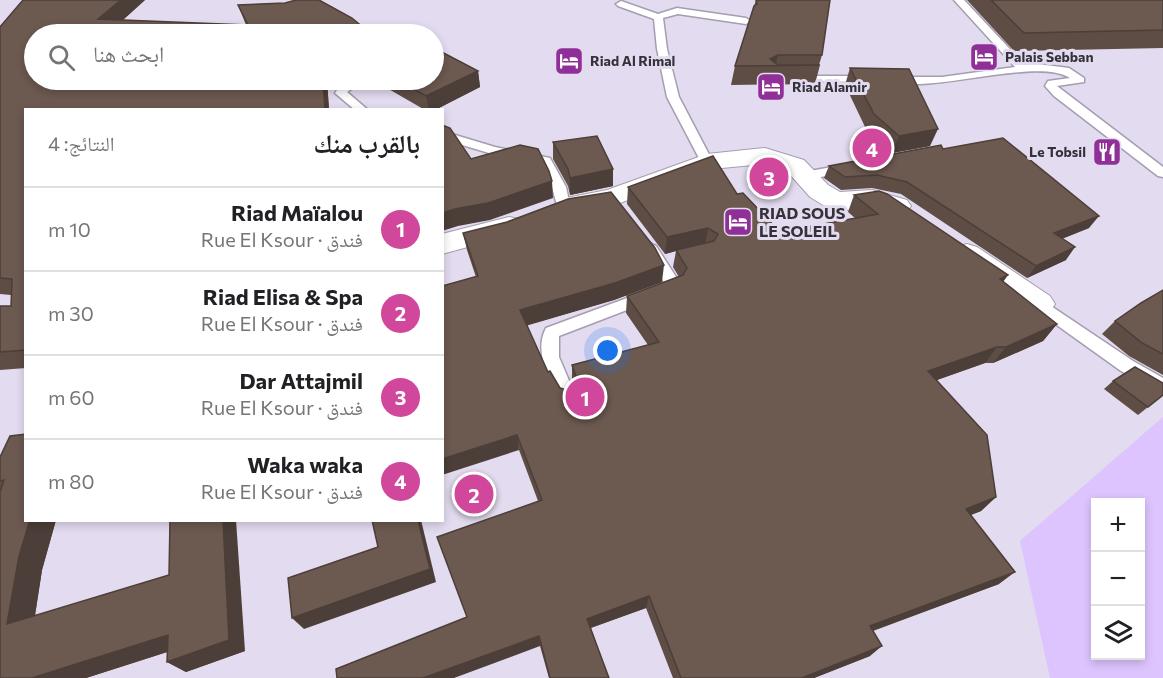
<!DOCTYPE html>
<html lang="ar">
<meta charset="utf-8">
<style>
:root{--surface:#fff;--page:#f2f2f2;--text:#202124;--muted:#757577;--line:#e0e0e0;--accent:#b45309}
body{margin:0;font-family:Commissioner,"Noto Naskh Arabic",sans-serif;background:var(--page);color:var(--text);direction:rtl}
.controls{position:absolute;right:18px;bottom:18px;display:grid;overflow:hidden;border-radius:0px;box-shadow:0 3px 9px #0003}
.controls button{width:54px;height:54px;display:grid;place-items:center;padding:0;border:0;border-bottom:2px solid var(--line);background:var(--surface);color:var(--text);font:30px sans-serif}
.you{position:absolute;left:608px;top:351px;width:21px;height:21px;margin:-15px;border:4px solid #fff;border-radius:50%;background:#1a73e8;box-shadow:0 0 0 9px #1a73e833}
.badge{display:grid;place-items:center;width:39px;height:39px;border-radius:50%;background:var(--accent);color:#fff;font-size:20px;font-weight:700}
.pin{position:absolute;translate:-50% -50%;border:3px solid #fff;box-shadow:0 2px 6px #0006}
.list{margin:0;padding:0;list-style:none}
h2{display:flex;justify-content:space-between;align-items:center;height:78px;margin:0;padding:0 24px;font-size:26px}
h2 small{font-size:20px;font-weight:400;color:var(--muted)}
.list li{display:grid;grid-template-columns:39px 1fr auto;gap:18px;align-items:center;box-sizing:border-box;height:84px;padding:0 24px;border-top:2px solid var(--line)}
.list b{display:block;font-size:22px;white-space:nowrap}
.list p{margin:0;font-size:20px;white-space:nowrap;color:var(--muted)}
.list em{font-size:20px;font-style:normal;color:var(--muted)}
.icon{flex:none;width:33px;height:33px;fill:none;stroke:currentColor;stroke-width:2;stroke-linecap:round;stroke-linejoin:round}
.map{position:relative;flex:none;width:1163px;height:678px;overflow:hidden;direction:ltr}
.search{position:absolute;background:var(--surface);box-shadow:0 3px 9px #0003;left:24px;top:24px;width:420px;height:66px;display:flex;align-items:center;gap:15px;box-sizing:border-box;padding:0 21px;border-radius:33px;color:var(--muted);font-size:22px}
.panel{position:absolute;background:var(--surface);box-shadow:0 3px 9px #0003;left:24px;top:108px;width:420px;height:414px;border-radius:0px;direction:rtl}
.map>svg:first-child{display:block}
.green{fill:#ddc4fe;fill-rule:evenodd}
.lines{fill:none;stroke-linecap:round;stroke-linejoin:round}
.lane-casing{stroke:#a59db0;stroke-width:3}
.street-casing{stroke:#a59db0;stroke-width:2}
.lane{fill:#fff;fill-rule:evenodd}
.street{fill:#fff;fill-rule:evenodd}
.wall{fill:#5d4d45}
.shaded-wall{fill:#4c3e38}
.building{fill:#6c5950;stroke:#4c3e38;stroke-width:1.5}
.labels{text-anchor:middle;stroke-width:6;stroke-linejoin:round;paint-order:stroke}
.far-poi-label{font-size:14px;font-weight:bold;fill:#343139;stroke:#e3dbef;text-anchor:start}
.poi-label{font-size:16px;font-weight:bold;fill:#343139;stroke:#e3dbef;text-anchor:start}
</style>
<div class="map">
<svg width="1163" height="678" viewBox="0 0 1163 678">
<rect width="100%" height="100%" fill="#e3dbef"/>
<path class="green" d="M1163,417V678H1050L1020,541ZM1096,502H1140V656H1096Z"/>
<g class="lines">
<g class="lane-casing">
<g id="lane">
<path d="M954,0H964L1022,62L1069,68L1084,78V82L1057,86L1163,167V177L1158,176L1054,96L1045,86L1048,81L1070,78C1036,57 938,93 890,82V78L894,77H942L1015,67Z"/>
<path d="M621,1L658,14L677,8L746,18L751,21L746,24L678,14L663,18L667,49L679,97L713,162L712,165H702L701,162L667,97L657,49L654,19L618,6L616,4Z"/>
<path d="M795,76H868L873,79L868,82L791,81L790,79Z"/>
<path d="M352,80H365L347,92L368,110H355L335,93L340,86Z"/>
<path d="M442,131L495,147L550,158L566,187L570,206L568,209H558L552,187L541,164L489,153L442,139Z"/>
<path d="M849,164L854,165L855,168L854,171L804,180L797,176L804,172Z"/>
<path d="M651,244L656,246L682,286L679,290L559,336V357L576,397L573,402L567,404L561,402C550,380 533,352 546,328L665,284L644,249Z"/>
<path d="M1039,298L1133,361L1163,378V394L1121,371L1033,308L1031,304L1033,300Z"/>
</g>
</g>
<g class="street-casing">
<g id="street">
<path d="M765,148L804,160L828,185L840,192L872,190L907,200L911,206L907,212L897,215L871,207L846,210L823,205L810,197L786,170L764,164L711,169L612,206L571,214L561,211L557,205L561,199L607,190L707,154Z"/>
<path d="M509,217L519,219L523,226L519,233L442,254V234Z"/>
<path d="M967,244L977,247L1050,296L1055,304L1050,312L1039,316L1028,312L957,261L952,254L957,247Z"/>
</g>
</g>
<use href="#lane" class="lane"/>
<use href="#street" class="street"/>
</g>
<g class="wall">
<path d="M145,0L123,20L246,25L238,5L371,34H34V80H327L329,110H26V368L0,370V306H11V295L0,294V27Z"/>
<path d="M756,0L822,55L819,65H820L815,84L731,85L735,66Z"/>
<path d="M967,0H1163V48L1014,51Z"/>
<path d="M850,68L930,146L892,153L867,131L845,85Z"/>
<path d="M478,71L480,87L435,110H425L373,80H434Z"/>
<path d="M553,142L613,186L570,195L568,186L553,159Z"/>
<path d="M943,149L1089,228L1062,239L1066,260L1027,278L901,194L872,188L841,190L824,178L829,166Z"/>
<path d="M628,187L737,194L780,232L855,218L848,212L854,195L1003,282L1057,324L1043,341L993,363H985L937,380L996,497L981,511L971,515L999,584L873,631L870,656L814,678H673L646,608L591,628L609,678H549L540,646L467,617L538,501L519,450L476,277L467,250L463,233L662,282L614,300L527,325L548,372L560,388L567,390L574,387L572,381V365L648,345L626,313L627,296L679,277L673,267L676,251L665,254L627,204Z"/>
<path d="M1163,290V375L1129,356L1102,334L1115,321Z"/>
<path d="M1113,381L1163,395L1138,415L1104,389Z"/>
<path d="M0,457L26,520H56L42,570L35,615L245,651L186,672L167,662V652L86,678H0Z"/>
</g>
<g class="shaded-wall">
<path d="M121,0H145L107,34L98,19Z"/>
<path d="M778,55L775,66L770,59Z"/>
<path d="M478,71L480,87L435,110H429L426,96Z"/>
<path d="M323,80H327L329,110H325Z"/>
<path d="M938,129L930,146L892,153L899,136Z"/>
<path d="M613,169V186L570,195V178Z"/>
<path d="M552,181L553,198L490,220L458,226L442,231V213Z"/>
<path d="M1099,216L1089,228L1045,245L1054,233Z"/>
<path d="M708,228L705,245L676,250V251L665,254L667,237Z"/>
<path d="M1075,247L1066,260L1027,278L1036,266Z"/>
<path d="M664,265L662,282L614,300L522,327L520,310Z"/>
<path d="M1008,275L996,292L1000,279Z"/>
<path d="M1057,324L1043,341L993,363L1006,347Z"/>
<path d="M997,347L985,363L917,387L928,371Z"/>
<path d="M517,435L519,450L442,475V459Z"/>
<path d="M996,497L981,511L952,522L966,509Z"/>
<path d="M30,520H56L42,570L32,635L7,624L19,556Z"/>
<path d="M223,520H236L245,651L186,672L167,662Z"/>
<path d="M418,520H421L436,582L304,629L292,618Z"/>
<path d="M1015,572L999,584L858,636L870,626Z"/>
<path d="M649,596L646,608L587,629V619Z"/>
<path d="M168,635L186,646L86,678H32Z"/>
<path d="M539,636L540,646L454,678H423Z"/>
<path d="M882,646L870,656L814,678H802Z"/>
</g>
<g class="building">
<path d="M23,0H121L98,19L248,25L238,5L285,3L296,0H319L352,18L371,34H34V80H323L325,110H26V350L0,352V306H11L12,279L0,278V27Z"/>
<path d="M756,0H830L822,55H778L770,59L778,65H820L735,66L754,6L757,4Z"/>
<path d="M991,0H1163V30L1024,33Z"/>
<path d="M434,48L478,71L426,96L397,80H434Z"/>
<path d="M850,68L909,69L938,129L899,136L874,114Z"/>
<path d="M442,125L450,128L471,159L520,145L538,149L549,171L552,181L488,203L455,209L442,213Z"/>
<path d="M597,136L613,169L570,178L568,169L553,142Z"/>
<path d="M1003,138L1099,216L1054,233L1075,247L1036,266L907,182L877,175L845,177L829,166L941,145L943,149Z"/>
<path d="M713,156L737,194L743,193L780,232L878,214L854,195L879,191L887,194L1008,275L1000,279L1057,324L1006,347H997L928,371L987,435L996,497L966,509L1015,572L870,626L882,646L802,678H681L649,596L587,619L609,678H550L539,636L423,678H337L336,669L467,617L437,537L542,500L517,435L442,459V286L478,276L463,233L507,222L568,199L611,192L655,248L664,265L615,283L520,310L548,372L550,371L560,388L567,390L573,388L578,382L572,365L659,342L627,296L683,275L687,268L676,250L714,241L718,234L708,228L667,237L628,187Z"/>
<path d="M1163,290V354L1142,343L1115,321L1141,303Z"/>
<path d="M1135,367L1163,383V395L1148,407L1113,381Z"/>
<path d="M26,434V520H30L19,556L7,624L169,575L170,520H223L229,640L167,662L168,635L32,678H0V492L4,480L0,481V457L10,436Z"/>
<path d="M372,520H418L430,569L292,618L288,578L378,547Z"/>
</g>
<defs>
<g id="hotel-square" transform="scale(1.5)"><rect x="-9" y="-9" width="18" height="18" rx="4" fill="#902f97" stroke="#e3dbef"/><path d="M-6-4.5h1.5V1H6V5H4.5V3h-9V5H-6ZM-4 0a1.8 1.8 0 1 1 3.6 0ZM.5 0V-2.5h3Q6-2.5 6 0Z" fill="#fff"/></g>
<g id="restaurant-square" transform="scale(1.5)"><rect x="-9" y="-9" width="18" height="18" rx="4" fill="#902f97" stroke="#e3dbef"/><path d="M-5-6h1v4h1v-4h1v4h1v-4h1v5L-1.5 .5V6h-2V.5L-5-1ZM5-6V6H3V1.5H1.5Q1.5-4 5-6Z" fill="#fff"/></g>
</defs>
<g fill-rule="evenodd">
<use href="#hotel-square" x="984" y="57"/>
<use href="#hotel-square" x="569" y="61"/>
<use href="#hotel-square" x="771" y="87"/>
<use href="#restaurant-square" x="1107" y="152"/>
<use href="#hotel-square" x="738" y="222"/>
</g>
<g class="labels">
<g class="far-poi-label">
<text x="1005" y="62">Palais Sebban</text>
<text x="590" y="66">Riad Al Rimal</text>
<text x="792" y="92">Riad Alamir</text>
<text x="1086" y="157" text-anchor="end">Le Tobsil</text>
</g>
<g class="poi-label">
<text x="759" y="219">RIAD SOUS<tspan x="759" dy="18">LE SOLEIL</tspan></text>
</g>
</g>
</svg>
<div class="controls">
<button>+</button>
<button>−</button>
<button><svg class="icon" aria-label="layers" viewBox="0 0 24 24"><path d="M12 4l9 5-9 5-9-5zM3 14l9 5 9-5"/></svg></button>
</div>
<div class="you"></div>
<div class="pin badge" style="left:585px;top:397px;background:#d1479c">1</div>
<div class="pin badge" style="left:474px;top:494px;background:#d1479c">2</div>
<div class="pin badge" style="left:769px;top:177px;background:#d1479c">3</div>
<div class="pin badge" style="left:872px;top:148px;background:#d1479c">4</div>
<div class="search"><svg class="icon" aria-label="search" viewBox="0 0 24 24"><circle cx="10" cy="10" r="6"/><path d="M15 15l6 6"/></svg>ابحث هنا</div>
<section class="panel">
<h2>بالقرب منك<small>النتائج: 4</small></h2>
<ul class="list">
<li><span class="badge" style="background:#d1479c">1</span><div><b>Riad Maïalou</b><p>فندق · Rue El Ksour</p></div><em>10 m</em></li>
<li><span class="badge" style="background:#d1479c">2</span><div><b>Riad Elisa &amp; Spa</b><p>فندق · Rue El Ksour</p></div><em>30 m</em></li>
<li><span class="badge" style="background:#d1479c">3</span><div><b>Dar Attajmil</b><p>فندق · Rue El Ksour</p></div><em>60 m</em></li>
<li><span class="badge" style="background:#d1479c">4</span><div><b>Waka waka</b><p>فندق · Rue El Ksour</p></div><em>80 m</em></li>
</ul>
</section>
</div>
